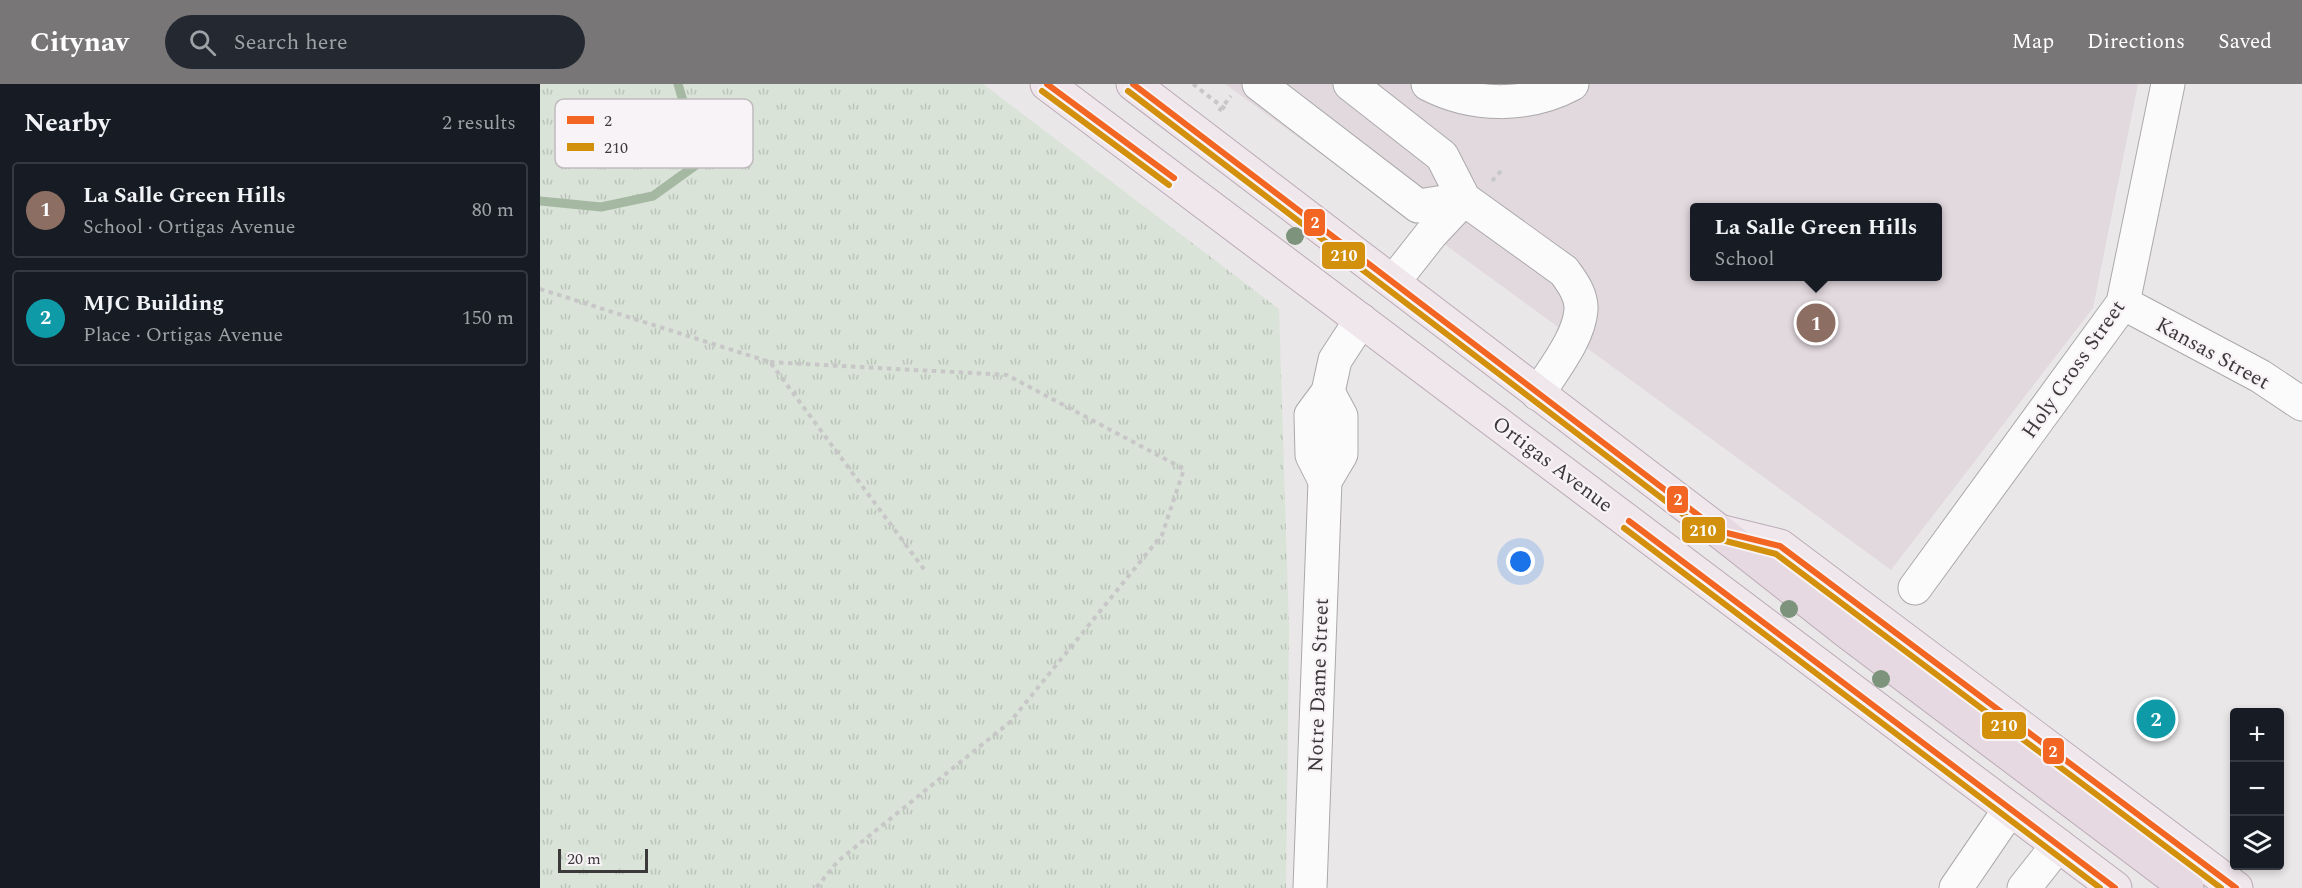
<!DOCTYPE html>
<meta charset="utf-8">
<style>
:root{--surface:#171b24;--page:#242831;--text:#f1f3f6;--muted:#9ea1a6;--line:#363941;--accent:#797678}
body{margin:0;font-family:Spectral,serif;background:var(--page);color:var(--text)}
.controls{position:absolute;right:18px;bottom:18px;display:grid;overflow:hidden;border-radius:6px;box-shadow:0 3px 9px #0003}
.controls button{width:54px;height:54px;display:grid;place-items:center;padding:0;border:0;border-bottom:2px solid var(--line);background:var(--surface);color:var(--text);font:30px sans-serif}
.scale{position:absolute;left:18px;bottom:15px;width:90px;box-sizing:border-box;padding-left:6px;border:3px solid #3c393b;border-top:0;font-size:16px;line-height:21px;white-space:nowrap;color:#3c393b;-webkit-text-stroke:4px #f8f3f6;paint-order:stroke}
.you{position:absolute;left:981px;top:478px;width:21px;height:21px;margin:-15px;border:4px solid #fff;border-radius:50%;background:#1a73e8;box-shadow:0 0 0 9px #1a73e833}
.badge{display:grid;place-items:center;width:39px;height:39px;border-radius:50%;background:var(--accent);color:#fff;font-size:20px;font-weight:700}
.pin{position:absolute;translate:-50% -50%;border:3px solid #fff;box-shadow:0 2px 6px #0006}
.popup{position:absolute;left:1150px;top:119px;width:252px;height:78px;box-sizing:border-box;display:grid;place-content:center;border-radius:6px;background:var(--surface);filter:drop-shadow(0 2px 4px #0005);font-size:20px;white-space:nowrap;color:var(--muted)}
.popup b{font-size:22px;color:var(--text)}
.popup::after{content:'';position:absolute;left:50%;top:100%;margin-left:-12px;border:12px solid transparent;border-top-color:var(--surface)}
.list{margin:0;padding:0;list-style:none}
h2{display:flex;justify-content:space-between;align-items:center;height:78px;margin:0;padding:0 24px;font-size:26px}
h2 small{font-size:20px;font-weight:400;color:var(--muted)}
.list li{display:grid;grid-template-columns:39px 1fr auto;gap:18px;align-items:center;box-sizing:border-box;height:96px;margin:0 12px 12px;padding:0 12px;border:2px solid var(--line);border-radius:6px}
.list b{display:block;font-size:22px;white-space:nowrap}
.list p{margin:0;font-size:20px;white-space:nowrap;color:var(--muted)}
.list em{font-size:20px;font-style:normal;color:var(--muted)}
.icon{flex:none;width:33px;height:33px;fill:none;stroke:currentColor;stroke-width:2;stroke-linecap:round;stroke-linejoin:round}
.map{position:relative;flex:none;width:1762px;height:804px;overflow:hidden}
header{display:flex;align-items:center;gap:36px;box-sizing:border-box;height:84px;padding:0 30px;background:var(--accent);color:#fff}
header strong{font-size:28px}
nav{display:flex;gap:33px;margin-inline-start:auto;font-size:21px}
.search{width:420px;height:54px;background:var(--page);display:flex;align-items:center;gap:15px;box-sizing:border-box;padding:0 21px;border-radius:33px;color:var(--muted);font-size:22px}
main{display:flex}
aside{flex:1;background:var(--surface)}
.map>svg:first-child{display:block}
.built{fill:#e2d9de;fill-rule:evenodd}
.grass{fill:url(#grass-tufts)}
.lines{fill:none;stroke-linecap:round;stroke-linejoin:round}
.stream{stroke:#a4b8a2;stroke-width:9}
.minor-casing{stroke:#aba9ab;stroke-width:35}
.major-casing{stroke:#baaab5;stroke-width:35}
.highway-casing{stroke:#baaab5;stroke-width:35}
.path{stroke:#c8c7c8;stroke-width:4;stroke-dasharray:4.5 4.5;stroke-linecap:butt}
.minor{stroke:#fcfbfc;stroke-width:33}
.major{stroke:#f0e7ec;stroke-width:33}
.highway{stroke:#e7d9e2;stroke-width:33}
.bus-1-casing{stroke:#f8f3f6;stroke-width:10}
.bus-2-casing{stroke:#f8f3f6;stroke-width:10}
.bus-1{stroke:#f26522;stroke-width:6}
.bus-2{stroke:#d2900c;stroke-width:6}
.tree{fill:#7d937b}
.labels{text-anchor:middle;stroke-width:4.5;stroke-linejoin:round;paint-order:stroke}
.street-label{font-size:21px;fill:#3c393b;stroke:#f8f3f6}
.key{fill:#f8f3f6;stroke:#c0bbbe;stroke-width:1.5}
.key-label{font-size:16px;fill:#3c393b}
.line-badge{stroke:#f8f3f6;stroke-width:2}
.badge-label{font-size:16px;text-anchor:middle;font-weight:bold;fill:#fff}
</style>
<header>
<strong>Citynav</strong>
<div class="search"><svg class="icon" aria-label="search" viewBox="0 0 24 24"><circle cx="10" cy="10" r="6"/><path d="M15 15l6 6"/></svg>Search here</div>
<nav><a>Map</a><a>Directions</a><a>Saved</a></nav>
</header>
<main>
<aside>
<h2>Nearby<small>2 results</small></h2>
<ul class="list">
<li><span class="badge" style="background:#8d6e63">1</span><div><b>La Salle Green Hills</b><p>School · Ortigas Avenue</p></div><em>80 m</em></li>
<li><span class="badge" style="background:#0f9aa8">2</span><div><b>MJC Building</b><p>Place · Ortigas Avenue</p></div><em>150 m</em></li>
</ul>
</aside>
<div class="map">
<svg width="1762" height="804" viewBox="0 0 1762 804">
<defs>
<pattern id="grass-tufts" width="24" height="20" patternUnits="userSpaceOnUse" patternTransform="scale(1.5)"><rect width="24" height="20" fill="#d9e3d7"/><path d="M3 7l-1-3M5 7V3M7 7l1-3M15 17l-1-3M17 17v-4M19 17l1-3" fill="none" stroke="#bbc4b9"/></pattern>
</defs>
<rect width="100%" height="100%" fill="#eae7e9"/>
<path class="built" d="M685,0H1598L1553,224L1351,486ZM1154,124H1398V192H1154Z"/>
<path class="grass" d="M0,0H443L739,225L749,544L746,804H0Z"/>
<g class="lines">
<path class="stream" d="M0,117L61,123L113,112L156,81L154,54L138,0"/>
<g class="minor-casing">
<g id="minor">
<path d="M719,0L878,122L924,115"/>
<path d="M810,0L902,72L924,115L1024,187C1032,198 1042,211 1041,226C1039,254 1013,286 998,310"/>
<path d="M888,0C932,23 987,24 1032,0"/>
<path d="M854,197L891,150L924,115"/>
<path d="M1583,219L1720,292L1762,320"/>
<path d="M785,397L772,371L771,331L788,308L795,276L821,236"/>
<path d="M1375,504L1583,219L1628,0"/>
<path d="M770,804L785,397L801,370V332L788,308"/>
<path d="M1416,804L1470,725"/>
<path d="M1484,804L1518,761"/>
</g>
</g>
<g class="major-casing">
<g id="major">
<path d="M507,0L1575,804"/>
<path d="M593,0L1179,447L1240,462L1696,804"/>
</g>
</g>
<g class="highway-casing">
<path id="highway" d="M1179,447L1310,550L1647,804"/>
</g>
<g class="path">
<path d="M653,0L685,25"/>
<path d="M679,27L691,12"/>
<path d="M952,97L961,87"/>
<path d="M0,205L230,278L386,488"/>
<path d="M230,278L467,291L644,385L622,451L470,638L298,777L276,804"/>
</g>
<use href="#minor" class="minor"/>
<use href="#major" class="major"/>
<use href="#highway" class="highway"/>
<g class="bus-1-casing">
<g id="bus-1">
<path d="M507,0L634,94"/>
<path d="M593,0L1179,447L1240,462L1696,804"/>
<path d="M1089,437L1575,804"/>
</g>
</g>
<g class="bus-2-casing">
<g id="bus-2">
<path d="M502,7L629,101"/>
<path d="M588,7L1174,454L1236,470L1681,804"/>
<path d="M1084,444L1560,804"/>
</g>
</g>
<use href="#bus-1" class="bus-1"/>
<use href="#bus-2" class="bus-2"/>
</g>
<g class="tree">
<circle cx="755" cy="152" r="9"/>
<circle cx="1249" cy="525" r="9"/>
<circle cx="1341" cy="595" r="9"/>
</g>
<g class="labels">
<g class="street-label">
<text transform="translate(1673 269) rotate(29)" y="7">Kansas Street</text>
<text transform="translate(1533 285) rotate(-55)" y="7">Holy Cross Street</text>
<text transform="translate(1013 380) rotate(37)" y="7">Ortigas Avenue</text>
<text transform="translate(778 601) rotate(-88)" y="7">Notre Dame Street</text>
</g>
</g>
<rect x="15" y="15" width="198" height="69" rx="9" class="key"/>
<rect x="27" y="32" width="27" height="8" fill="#f26522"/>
<rect x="27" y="59" width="27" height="8" fill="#d2900c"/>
<g class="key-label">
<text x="64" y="42">2</text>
<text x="64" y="69">210</text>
</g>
<g class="line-badge">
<rect x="763" y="124" width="23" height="29" rx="6" fill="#f26522"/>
<rect x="781" y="157" width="45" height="29" rx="6" fill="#d2900c"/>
<rect x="1126" y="401" width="23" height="29" rx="6" fill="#f26522"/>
<rect x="1141" y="432" width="45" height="28" rx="6" fill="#d2900c"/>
<rect x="1441" y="627" width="46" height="29" rx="6" fill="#d2900c"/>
<rect x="1502" y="653" width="23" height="28" rx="6" fill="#f26522"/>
</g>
<g class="badge-label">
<text x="775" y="144">2</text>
<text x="804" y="177">210</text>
<text x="1138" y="421">2</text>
<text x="1163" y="452">210</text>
<text x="1464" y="647">210</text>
<text x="1513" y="673">2</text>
</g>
</svg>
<div class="controls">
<button>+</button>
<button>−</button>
<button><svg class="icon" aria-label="layers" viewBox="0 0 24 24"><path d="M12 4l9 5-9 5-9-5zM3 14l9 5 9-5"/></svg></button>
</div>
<div class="scale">20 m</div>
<div class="you"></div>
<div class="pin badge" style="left:1276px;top:239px;background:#8d6e63">1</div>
<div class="popup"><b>La Salle Green Hills</b>School</div>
<div class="pin badge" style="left:1616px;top:635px;background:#0f9aa8">2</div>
</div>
</main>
